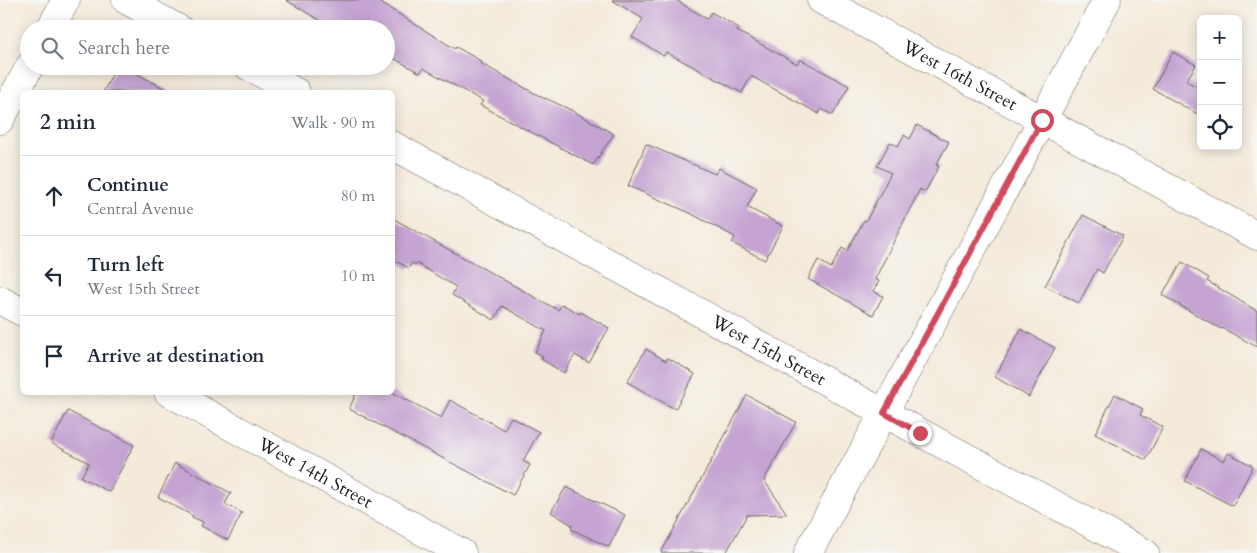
<!DOCTYPE html>
<meta charset="utf-8">
<style>
:root{--surface:#fff;--page:#f2f2f3;--text:#1f2937;--muted:#747a83;--line:#e0e1e3}
body{margin:0;font-family:Cardo,serif;background:var(--page);color:var(--text)}
.controls{position:absolute;right:15px;top:15px;display:grid;overflow:hidden;border-radius:8px;box-shadow:0 2px 12px #0003}
.controls button{width:45px;height:45px;display:grid;place-items:center;padding:0;border:0;border-bottom:1px solid var(--line);background:var(--surface);color:var(--text);font:25px sans-serif}
.stop{position:absolute;width:15px;height:15px;margin:-11px;border:4px solid #d1495b;border-radius:50%;background:#fff}
.stop.end{background:#d1495b;border-color:#fff;box-shadow:0 1px 5px #0008}
.list{margin:0;padding:0;list-style:none}
h2{display:flex;justify-content:space-between;align-items:center;height:65px;margin:0;padding:0 20px;font-size:21px}
h2 small{font-size:16px;font-weight:400;color:var(--muted)}
.list li{display:grid;grid-template-columns:32px 1fr auto;gap:15px;align-items:center;box-sizing:border-box;height:80px;padding:0 20px;border-top:1px solid var(--line)}
.list b{display:block;font-size:19px;white-space:nowrap}
.list p{margin:0;font-size:16px;white-space:nowrap;color:var(--muted)}
.list em{font-size:16px;font-style:normal;color:var(--muted)}
.icon{flex:none;width:28px;height:28px;fill:none;stroke:currentColor;stroke-width:2;stroke-linecap:round;stroke-linejoin:round}
.map{position:relative;flex:none;width:1257px;height:553px;overflow:hidden}
.search{position:absolute;background:var(--surface);box-shadow:0 2px 12px #0003;left:20px;top:20px;width:375px;height:55px;display:flex;align-items:center;gap:12px;box-sizing:border-box;padding:0 18px;border-radius:28px;color:var(--muted);font-size:19px}
.panel{position:absolute;background:var(--surface);box-shadow:0 2px 12px #0003;left:20px;top:90px;width:375px;height:305px;border-radius:8px}
.map>svg:first-child{display:block}
.building{fill:#c5a3d2}
.lines{fill:none;stroke-linecap:round;stroke-linejoin:round}
.street-casing{stroke:#68645e;stroke-width:29}
.secondary-casing{stroke:#68645e;stroke-width:29}
.street{stroke:#fff;stroke-width:28}
.secondary{stroke:#fff;stroke-width:28}
.route{stroke:#d1495b;stroke-width:6}
.labels{text-anchor:middle;stroke-width:5;stroke-linejoin:round;paint-order:stroke}
.street-label{font-size:18px;fill:#1c1c1c;stroke:#f6f6f2}
</style>
<div class="map">
<svg width="1257" height="553" viewBox="0 0 1257 553">
<rect width="100%" height="100%" fill="#f6f6f2"/>
<filter id="ink" filterUnits="userSpaceOnUse"><feTurbulence type="fractalNoise" baseFrequency=".02" numOctaves="2"/><feDisplacementMap in="SourceGraphic" scale="10" xChannelSelector="R" yChannelSelector="G"/><feConvolveMatrix kernelMatrix="1 2 1 2 8 2 1 2 1" color-interpolation-filters="sRGB"/></filter>
<filter id="wash" filterUnits="userSpaceOnUse"><feTurbulence type="fractalNoise" baseFrequency=".0096" numOctaves="4" result="noise"/><feDisplacementMap in="SourceGraphic" scale="20" xChannelSelector="R" yChannelSelector="G"/><feGaussianBlur stdDeviation="1.12" result="paint"/><feColorMatrix in="noise" values="0 0 0 0 0 0 0 0 0 0 0 0 0 0 0 0 0 1.4 0 .05"/><feComposite in="paint" operator="in"/></filter>
<g filter="url(#wash)">
<rect width="100%" height="100%" fill="#f4eada"/>
<g id="blocks">
<g class="building">
<path d="M286,0H376L455,49L456,47L481,61L480,63L545,99V98L571,110L614,134L593,165L480,105L483,101L423,68L420,73L386,54V29H334Z"/>
<path d="M612,0H676L707,19L711,12L739,28L737,31L797,64L800,59L849,86L833,115L821,109L819,114L751,76L742,93L666,52L664,56L632,37L643,19Z"/>
<path d="M1173,52L1196,65L1186,81L1201,89V116L1153,89Z"/>
<path d="M117,66H123L171,92H103Z"/>
<path d="M917,125L949,142L936,165L939,166L925,192L920,189L875,279L879,281L873,291L883,296L873,315L808,279L818,260L831,268L842,248L847,251L864,220L866,221L891,173L877,166L890,142L898,146L904,135L910,139Z"/>
<path d="M646,144L715,174L719,168L757,188L747,207L783,226L765,260L732,243L735,237L688,212L628,186Z"/>
<path d="M1083,215L1123,236L1103,273L1097,269L1079,303L1045,286Z"/>
<path d="M392,218L558,310L562,304L580,314L581,312L609,328L589,363L575,355L564,373L541,359L543,356L535,352L546,331L502,306L494,320L452,295L456,287L416,263L415,265L412,263L409,268L392,259Z"/>
<path d="M1182,262L1209,278L1207,281L1257,311V347L1222,328L1221,329L1162,295Z"/>
<path d="M1021,329L1055,348L1029,397L995,377Z"/>
<path d="M646,349L666,361L668,358L695,374L675,409L627,382Z"/>
<path d="M357,392H392L441,418L450,400L504,430L511,417L539,432L523,461L530,465L513,495L349,409Z"/>
<path d="M1115,394L1143,409L1140,415L1163,427L1146,460L1095,434Z"/>
<path d="M747,395L796,422L764,480L787,514L747,515L726,553H661Z"/>
<path d="M68,411L134,445L109,492L81,477L89,463L51,443Z"/>
<path d="M1201,449L1224,461L1228,453L1253,466L1233,506L1185,481Z"/>
<path d="M175,463L231,493L225,504L242,513L228,540L201,526L203,522L192,517L193,516L158,497Z"/>
<path d="M566,487L625,515L609,547L571,529L572,525L551,512Z"/>
</g>
</g>
</g>
<g filter="url(#ink)">
<use href="#blocks" fill-opacity="0" stroke="#68645e" stroke-width="1"/>
<g class="lines">
<g class="street-casing">
<g id="street">
<path d="M126,0L179,29"/>
<path d="M50,29L66,0"/>
<path d="M248,66L296,92"/>
<path d="M0,120L30,66"/>
<path id="s1" d="M392,145L884,413L1145,553"/>
<path d="M0,300L22,312"/>
<path id="s2" d="M168,392L462,553"/>
<path d="M808,553L1107,0"/>
</g>
</g>
<g class="secondary-casing">
<g id="secondary">
<path id="s3" d="M821,0L1257,236"/>
</g>
</g>
<use href="#street" class="street"/>
<use href="#secondary" class="secondary"/>
</g>
</g>
<g class="lines" filter="url(#ink)">
<path class="route" d="M920,433L884,413L1042,120"/>
</g>
<g class="labels">
<g class="street-label">
<text dy="6" stroke="none"><textPath href="#s3" startOffset="158">West 16th Street</textPath></text>
<text dy="6" stroke="none"><textPath href="#s1" startOffset="429">West 15th Street</textPath></text>
<text dy="6" stroke="none"><textPath href="#s2" startOffset="168">West 14th Street</textPath></text>
</g>
</g>
</svg>
<div class="controls">
<button>+</button>
<button>−</button>
<button><svg class="icon" aria-label="locate" viewBox="0 0 24 24"><circle cx="12" cy="12" r="6"/><path d="M12 2v4M12 18v4M2 12h4M18 12h4"/></svg></button>
</div>
<div class="stop" style="left:1042px;top:120px"></div>
<div class="stop end" style="left:920px;top:433px"></div>
<div class="search"><svg class="icon" aria-label="search" viewBox="0 0 24 24"><circle cx="10" cy="10" r="6"/><path d="M15 15l6 6"/></svg>Search here</div>
<section class="panel">
<h2>2 min<small>Walk · 90 m</small></h2>
<ul class="list">
<li><svg class="icon" aria-label="ahead" viewBox="0 0 24 24"><path d="M12 20V5M6 11l6-6 6 6"/></svg><div><b>Continue</b><p>Central Avenue</p></div><em>80 m</em></li>
<li><svg class="icon" aria-label="left" viewBox="0 0 24 24"><path d="M17 20v-9H6M10 6l-5 5 5 5"/></svg><div><b>Turn left</b><p>West 15th Street</p></div><em>10 m</em></li>
<li><svg class="icon" aria-label="arrive" viewBox="0 0 24 24"><path d="M6 21V4h12l-3 4 3 4H6"/></svg><div><b>Arrive at destination</b></div></li>
</ul>
</section>
</div>
